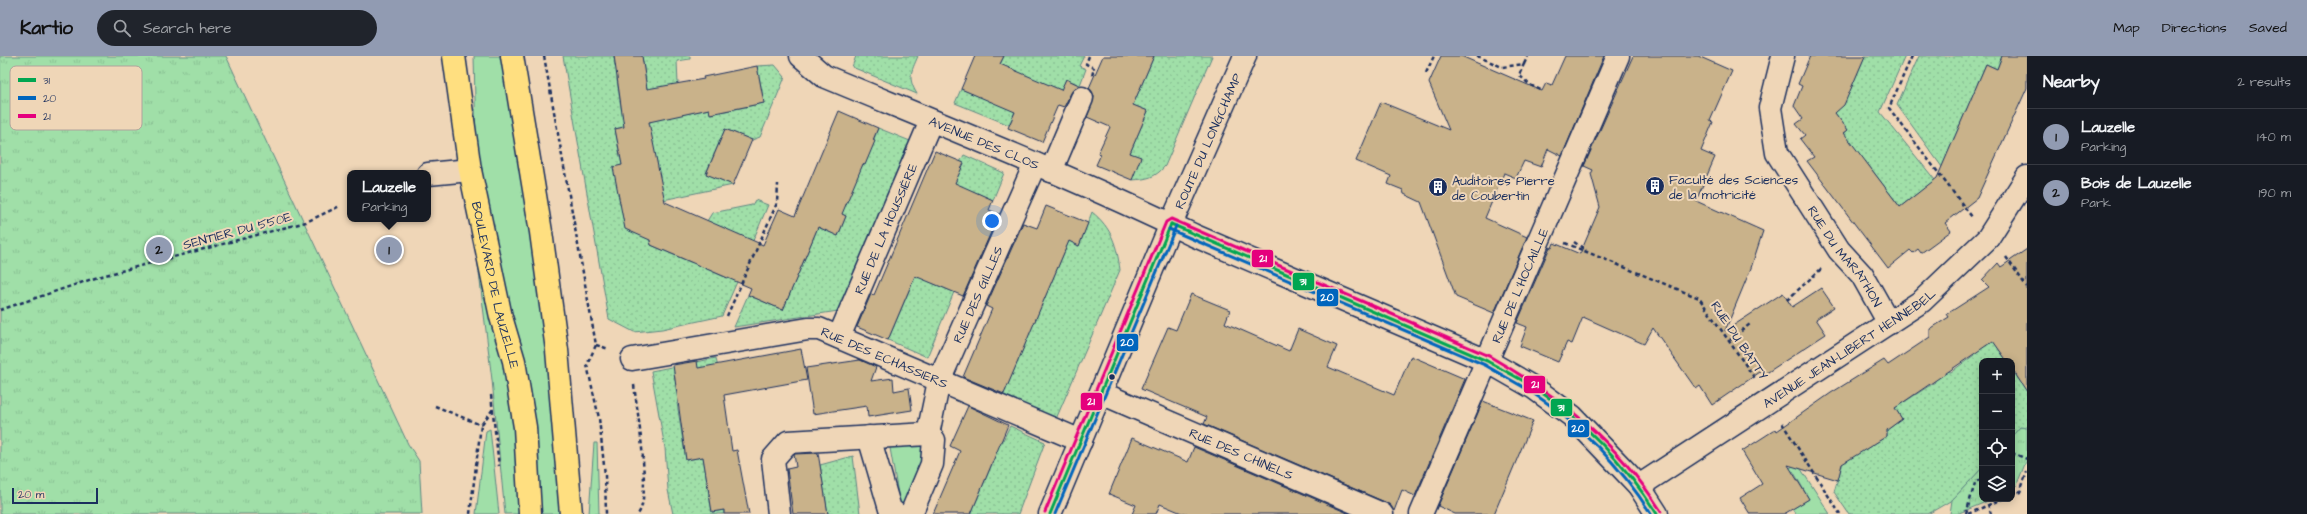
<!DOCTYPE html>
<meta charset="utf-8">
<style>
:root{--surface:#171b24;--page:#20242c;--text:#f1f3f6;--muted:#9ea1a6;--line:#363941;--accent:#919bb2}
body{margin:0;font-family:"Architects Daughter",sans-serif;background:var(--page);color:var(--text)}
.controls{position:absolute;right:12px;bottom:12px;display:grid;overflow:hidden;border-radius:8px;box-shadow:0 2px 10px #0003}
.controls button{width:36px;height:36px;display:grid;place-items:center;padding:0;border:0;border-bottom:1px solid var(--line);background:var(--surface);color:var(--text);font:20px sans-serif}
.scale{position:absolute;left:12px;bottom:10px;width:86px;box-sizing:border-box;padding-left:4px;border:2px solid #1b2f5e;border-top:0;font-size:11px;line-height:14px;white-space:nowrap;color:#1b2f5e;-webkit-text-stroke:3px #efd6b7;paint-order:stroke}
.you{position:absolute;left:992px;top:165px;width:14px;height:14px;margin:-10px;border:3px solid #fff;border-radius:50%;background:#1a73e8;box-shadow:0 0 0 6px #1a73e833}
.badge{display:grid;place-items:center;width:26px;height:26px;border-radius:50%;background:var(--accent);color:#111;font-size:13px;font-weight:700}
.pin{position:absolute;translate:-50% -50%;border:2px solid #fff;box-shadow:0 1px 4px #0006}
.popup{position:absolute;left:347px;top:114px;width:84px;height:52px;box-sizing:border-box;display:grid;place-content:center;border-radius:8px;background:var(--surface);filter:drop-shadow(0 1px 3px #0005);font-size:13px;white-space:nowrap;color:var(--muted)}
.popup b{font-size:15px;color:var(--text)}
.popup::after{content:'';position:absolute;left:50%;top:100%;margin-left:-8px;border:8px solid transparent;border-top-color:var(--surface)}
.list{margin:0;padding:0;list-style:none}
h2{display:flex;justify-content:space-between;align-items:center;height:52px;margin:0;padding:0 16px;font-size:17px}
h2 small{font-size:13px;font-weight:400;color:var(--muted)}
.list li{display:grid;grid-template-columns:26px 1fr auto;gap:12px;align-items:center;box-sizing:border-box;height:56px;padding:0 16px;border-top:1px solid var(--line)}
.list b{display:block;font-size:15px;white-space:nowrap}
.list p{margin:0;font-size:13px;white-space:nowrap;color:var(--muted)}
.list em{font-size:13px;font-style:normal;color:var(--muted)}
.icon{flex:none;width:22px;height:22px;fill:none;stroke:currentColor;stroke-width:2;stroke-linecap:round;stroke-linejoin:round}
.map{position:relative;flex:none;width:2027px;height:458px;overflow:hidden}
header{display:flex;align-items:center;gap:24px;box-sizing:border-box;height:56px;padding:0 20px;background:var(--accent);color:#111}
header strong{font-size:19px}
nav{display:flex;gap:22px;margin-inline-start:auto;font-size:14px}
.search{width:280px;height:36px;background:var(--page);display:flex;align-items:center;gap:10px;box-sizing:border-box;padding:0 14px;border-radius:22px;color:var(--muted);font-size:15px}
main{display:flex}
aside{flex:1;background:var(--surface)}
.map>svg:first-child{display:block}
.grass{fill:#a0dfa8;stroke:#5e8783}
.park{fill:url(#park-tufts);stroke:#5e8783}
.garden{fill:url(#garden-dots);stroke:#5e8783}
.building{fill:#c9b28a;stroke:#1b2f5e}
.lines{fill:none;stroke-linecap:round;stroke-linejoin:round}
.minor-casing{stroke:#1b2f5e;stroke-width:25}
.major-casing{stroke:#1b2f5e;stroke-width:25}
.path{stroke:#1b2f5e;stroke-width:2.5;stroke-dasharray:4 3;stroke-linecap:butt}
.minor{stroke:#efd6b7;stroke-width:22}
.major{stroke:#ffdf80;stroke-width:22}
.bus-1-casing{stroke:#efd6b7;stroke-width:6}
.bus-2-casing{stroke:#efd6b7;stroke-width:6}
.bus-3-casing{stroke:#efd6b7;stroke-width:6}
.bus-1{stroke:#00a651;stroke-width:3}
.bus-2{stroke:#0065bd;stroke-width:3}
.bus-3{stroke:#e5007d;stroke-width:3}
.bus-dot{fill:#1b2f5e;stroke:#efd6b7;stroke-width:1.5}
.labels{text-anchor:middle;stroke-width:4;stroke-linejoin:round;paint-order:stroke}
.street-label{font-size:13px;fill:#1b2f5e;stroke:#efd6b7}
.poi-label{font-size:13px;fill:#1b2f5e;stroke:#efd6b7;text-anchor:start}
.key{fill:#efd6b7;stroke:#afa49c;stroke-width:1}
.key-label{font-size:11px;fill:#1b2f5e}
.line-badge{stroke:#efd6b7;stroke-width:1.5}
.badge-label{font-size:11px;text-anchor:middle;font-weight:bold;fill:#fff}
</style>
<header>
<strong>Kartio</strong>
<div class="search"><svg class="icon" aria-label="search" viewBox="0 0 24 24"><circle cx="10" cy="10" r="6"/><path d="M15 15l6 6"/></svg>Search here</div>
<nav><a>Map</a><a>Directions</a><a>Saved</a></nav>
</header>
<main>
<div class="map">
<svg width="2027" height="458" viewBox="0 0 2027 458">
<defs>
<pattern id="park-tufts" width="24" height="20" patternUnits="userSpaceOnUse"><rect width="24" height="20" fill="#a0dfa8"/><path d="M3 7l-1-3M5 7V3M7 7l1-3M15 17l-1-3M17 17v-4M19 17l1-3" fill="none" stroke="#89c093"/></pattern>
<pattern id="garden-dots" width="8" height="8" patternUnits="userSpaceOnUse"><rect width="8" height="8" fill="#a0dfa8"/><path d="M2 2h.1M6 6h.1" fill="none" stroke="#89c093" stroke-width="1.8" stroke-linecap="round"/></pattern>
</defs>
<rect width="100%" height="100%" fill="#efd6b7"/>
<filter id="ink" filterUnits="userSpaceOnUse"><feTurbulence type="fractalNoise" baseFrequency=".025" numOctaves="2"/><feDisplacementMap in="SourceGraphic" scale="8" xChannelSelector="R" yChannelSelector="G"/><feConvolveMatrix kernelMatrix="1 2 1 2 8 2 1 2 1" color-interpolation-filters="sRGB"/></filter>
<g filter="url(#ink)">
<g class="grass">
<path d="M474,0H502L546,274L562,458H537L476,88Z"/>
<path d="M474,176L504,304L514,359L519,458H505L492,324Z"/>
<path d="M490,373L499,458H476L486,375Z"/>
<path d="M920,385L924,401L903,449H900L890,392L894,386Z"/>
<path d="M594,387H597L599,458H589Z"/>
<path d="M1797,407L1830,458H1796L1792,453L1809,443L1793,415L1786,419L1784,416Z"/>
</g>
<g class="park">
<path d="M0,0H226L408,388L419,405L422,458H0Z"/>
<path d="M2020,371L2027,372V403L2015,433L2012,435V380Z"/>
<path d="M1982,412V443H1993L1957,458H1950L1952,444Z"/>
</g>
<g class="garden">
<path d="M563,0H614L615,11L619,10L617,24L624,71L615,73L622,109L651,189L690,206L709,209L707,213L727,222L740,219L722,260L662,273L634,276L609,263Z"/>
<path d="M642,0H690V3L677,5L678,28L684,58L709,53L711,58L764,47L757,10L775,9L785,21L760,81L752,84L725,73L706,117L733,129L663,144L656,103L645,67L652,65Z"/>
<path d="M856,0H918C911,17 907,21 917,38L852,11Z"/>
<path d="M1004,0H1084L1079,10L1086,13L1080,29L1066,23L1057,46L1030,21L1009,69L955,47L961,33L993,46L999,11Z"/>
<path d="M1154,0H1212L1165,110C1155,122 1147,123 1132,124L1130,97L1148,55L1133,49Z"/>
<path d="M1865,0H1905L1880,56L1935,124L1900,151L1869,110L1840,81L1848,74L1835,57L1837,55L1832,47L1848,39Z"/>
<path d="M1919,0H2002L1997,13L1986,8L1942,111L1897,49Z"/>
<path d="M878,72L910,85L838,255L734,271L748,239L783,254L818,171L838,180L846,160L837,156L863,108H865Z"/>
<path d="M964,99L1004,117L993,144L972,135L932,227L954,236L927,301L888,284L963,108L960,106Z"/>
<path d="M755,144L768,149L752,187L707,165L712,157L752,149Z"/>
<path d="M1092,156C1112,172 1117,190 1120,214L1056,363L1002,342L1069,185L1079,190Z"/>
<path d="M1993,284L2007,305H1982V412L1952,444L1928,458H1849L1834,436L1848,388L1858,381L1866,393L1887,380V374L1902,363L1895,352L1935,326L1933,321L1943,314L1951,316L1974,299L1970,295Z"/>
<path d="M716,302L723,339L677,347L686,404L703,401L712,456L724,454V458H673L668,434L665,392L651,315Z"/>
<path d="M2012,313L2020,325L2027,321V372L2020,371L2012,380Z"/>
<path d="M1010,370L1045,386L1018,458H971L992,408L993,380L1003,384Z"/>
<path d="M853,400L860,458H828L820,409Z"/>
</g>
<g class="building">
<path d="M614,0H642L647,33L704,23L703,21L757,10L764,47L710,58L709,53L649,66L665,146L763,189L779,153L795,160L839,55L878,72L873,84L875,85L865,109L863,108L842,158L846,160L838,180L818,171L783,254L748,239L751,232L651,189L650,184L625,173L613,111L622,109L615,73L624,71Z"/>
<path d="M975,0H1004L1000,8L1061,34L1066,23L1081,30L1075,32L1071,37L1064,51L1058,49L1042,86L1008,72L1015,56L961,33Z"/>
<path d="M1103,0H1154L1133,49L1148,55L1130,97L1141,101L1132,124L1096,109L1101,98L1098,97L1110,71L1087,61L1094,41L1089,32Z"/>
<path d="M1441,0H1461L1542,35L1546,27L1552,29L1565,0H1604L1562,100L1548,93L1541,111L1524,105L1516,122L1504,117L1485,162L1527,181L1494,257L1456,241L1421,146L1404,138L1403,134L1388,128L1391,120L1356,105L1381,46L1449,74L1429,27Z"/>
<path d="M1633,0H1698L1732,15L1710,65L1713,66L1701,95L1715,101L1696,145L1763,175L1751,212L1725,275L1783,237L1792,251L1821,232L1834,251L1816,263L1826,278L1765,318L1763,314L1712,349L1700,330L1696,333L1653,272L1644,288L1583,261L1572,288L1567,286L1558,306L1520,290L1527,271L1517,267L1550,191L1552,192L1554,187L1580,198L1600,151L1591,118L1593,114L1584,110Z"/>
<path d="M1810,0H1865L1844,49L1835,57L1848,74L1844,77L1900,151L1937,122L1986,8L1997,13L2002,0H2027V32L1977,142L1945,167L1951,175L1921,197L1918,193L1913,197L1910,194L1888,212L1807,105L1814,101L1800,83L1805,79L1796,68L1803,63L1794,50L1802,30L1798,28Z"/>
<path d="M725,73L752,84L733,129L706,118Z"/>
<path d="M935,95L964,107L955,127L993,144L989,154L999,158L963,240L915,220L888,284L857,271L871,238L874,239Z"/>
<path d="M1046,150L1088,167L1079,190L1069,185L1004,338L963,321L992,253L986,250L1023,167L1037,172Z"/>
<path d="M2027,193V336L2012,313V305H2007L1993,285L1895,352L1902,363L1887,374V380L1842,408L1838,424L1788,409L1809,443L1784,458H1750L1740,442L1762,428L1742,395L1776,373L1777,375L1831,337L1884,304L1888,309L1930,281V273L1949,261L1947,258L1989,231L1982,224L1998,207L2001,211Z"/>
<path d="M1191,238L1230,254L1225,267L1289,295L1298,273L1337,290L1328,311L1394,339L1411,300L1465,323L1415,440L1402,434L1394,455L1387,447L1204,368L1207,361L1141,333L1168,271L1176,274Z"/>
<path d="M801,293L807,324L724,339L732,395L737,394L749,458H724V454L712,456L703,401L686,404L673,309L697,305L698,312Z"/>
<path d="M860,304L876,311L871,325L893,322L894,335L909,332L912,354L868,361L867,350L813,358L806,312Z"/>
<path d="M1483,345L1533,365L1494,458H1455L1438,450Z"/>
<path d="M968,350L1008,369L971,458H933L960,395L950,390Z"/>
<path d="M1132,382L1188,406L1194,391L1350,458H1184L1160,448L1156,458H1132L1136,449L1109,438Z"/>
<path d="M818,397L828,458H793L787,413L796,411L794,398Z"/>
</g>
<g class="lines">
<g class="minor-casing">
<g id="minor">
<path id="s1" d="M801,0L824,20C947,71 1073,121 1193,179L1487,305L1534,332L1572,360L1622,412L1639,430L1657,458"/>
<path id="s2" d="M1783,0L1770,52L1777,97L1839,194L1862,219L1889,267"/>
<path d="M1051,115L1082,42"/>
<path d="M428,118L470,114"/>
<path id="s3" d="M839,281L931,65"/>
<path id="s4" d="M632,303L808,273H819L1081,385"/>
<path id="s5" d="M1101,337L1382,458"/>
<path id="s6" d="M928,378L939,325L1035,108"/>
<path d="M869,381L890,453L896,458"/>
<path id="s7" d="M1639,430L1922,245L1988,182L2027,121"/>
<path d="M779,458L773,403L788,386L928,378"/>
<path d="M911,458L932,408L934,384L928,378"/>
<path id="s8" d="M1050,458L1171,168L1245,0"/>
<path id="s9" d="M1421,458L1618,0"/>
</g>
</g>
<g class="major-casing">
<g id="major">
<path id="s10" d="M454,0L470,114L501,261L514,305L525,371L530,458"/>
<path d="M512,0L541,176L557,294L571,458"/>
</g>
</g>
<g class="path">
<path d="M544,0L596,289L587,309L599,362L605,419L606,458"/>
<path d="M1089,0L1086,8L1094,12L1092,20"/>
<path d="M1477,0L1502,11L1524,8L1519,19L1530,29L1543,35"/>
<path d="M1912,0L1889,52L1972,161"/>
<path d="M1524,8L1528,0"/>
<path d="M1426,17L1434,0"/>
<path d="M1574,186L1586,194"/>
<path d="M1565,187L1699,242L1756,324"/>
<path d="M2006,201L2027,231"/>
<path d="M1787,244L1821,213"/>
<path d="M0,254L98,221L306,166L340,150"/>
<path d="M727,260L777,147L778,128"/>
<path d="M1730,284L1750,268"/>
<path d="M596,289L609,293"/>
<path d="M634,329C637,353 652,442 638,458"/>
<path d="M491,339L499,410"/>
<path d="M435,350L481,369"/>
<path d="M1782,367L1840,458"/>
<path d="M2012,400L2015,398L2027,403"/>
<path d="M2012,439L2020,436L2027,416"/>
<path d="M1988,448L1991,458"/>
<path d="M470,458L481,369L493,353"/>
<path d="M1966,458L1975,427L1982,422"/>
<path d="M1968,458L2002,443"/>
</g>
<use href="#minor" class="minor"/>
<use href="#major" class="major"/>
<g class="bus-1-casing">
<g id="bus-1">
<path d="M1171,168L1487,305C1503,314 1519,322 1535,332C1584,365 1625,408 1657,458"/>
<path d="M1050,458L1171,168"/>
</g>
</g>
<g class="bus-2-casing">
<g id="bus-2">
<path d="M1169,173L1485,309C1500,318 1515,326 1530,335C1578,367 1620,409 1651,458"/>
<path d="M1055,458L1176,170"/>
</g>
</g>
<g class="bus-3-casing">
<path id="bus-3" d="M1045,456L1166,166L1171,163L1489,300C1562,342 1615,384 1661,455"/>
</g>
<use href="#bus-1" class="bus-1"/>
<use href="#bus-2" class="bus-2"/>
<use href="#bus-3" class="bus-3"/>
</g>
</g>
<defs>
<g id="building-disc" transform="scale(1)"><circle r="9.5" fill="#1b2f5e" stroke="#efd6b7"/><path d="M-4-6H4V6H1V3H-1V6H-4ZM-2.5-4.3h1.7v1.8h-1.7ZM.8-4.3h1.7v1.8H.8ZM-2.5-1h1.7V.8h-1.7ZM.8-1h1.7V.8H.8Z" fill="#fff"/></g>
</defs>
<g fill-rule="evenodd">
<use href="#building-disc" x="1655" y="130"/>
<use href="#building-disc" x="1438" y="131"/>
</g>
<circle class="bus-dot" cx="1112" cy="321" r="3.5"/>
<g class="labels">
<g class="street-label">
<text dy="5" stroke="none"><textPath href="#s8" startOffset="405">ROUTE DU LONGCHAMP</textPath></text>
<text dy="5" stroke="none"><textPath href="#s1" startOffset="204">AVENUE DES CLOS</textPath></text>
<text dy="5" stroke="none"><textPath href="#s3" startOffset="118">RUE DE LA HOUSSIÈRE</textPath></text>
<text transform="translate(237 174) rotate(-15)" y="5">SENTIER DU 550E</text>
<text dy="5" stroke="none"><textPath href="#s2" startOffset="223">RUE DU MARATHON</textPath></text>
<text dy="5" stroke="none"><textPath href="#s10" startOffset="233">BOULEVARD DE LAUZELLE</textPath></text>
<text dy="5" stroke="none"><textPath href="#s9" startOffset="249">RUE DE L'HOCAILLE</textPath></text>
<text dy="5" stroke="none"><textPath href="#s6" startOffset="149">RUE DES GILLES</textPath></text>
<text transform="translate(1740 284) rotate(56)" y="5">RUE DU BATTY</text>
<text dy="5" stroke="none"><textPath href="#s7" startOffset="251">AVENUE JEAN-LIBERT HENNEBEL</textPath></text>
<text dy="5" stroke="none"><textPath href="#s4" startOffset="261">RUE DES ECHASSIERS</textPath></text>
<text dy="5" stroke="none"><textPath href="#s5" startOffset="153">RUE DES CHINELS</textPath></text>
</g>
<g class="poi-label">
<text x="1669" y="128">Faculté des Sciences<tspan x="1669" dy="15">de la motricité</tspan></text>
<text x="1452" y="129">Auditoires Pierre<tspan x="1452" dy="15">de Coubertin</tspan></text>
</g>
</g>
<rect x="10" y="10" width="132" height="64" rx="6" class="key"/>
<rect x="18" y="22" width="18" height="4" fill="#00a651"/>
<rect x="18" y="40" width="18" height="4" fill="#0065bd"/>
<rect x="18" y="58" width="18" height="4" fill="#e5007d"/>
<g class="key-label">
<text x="43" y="28">31</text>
<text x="43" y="46">20</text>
<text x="43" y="64">21</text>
</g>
<g class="line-badge">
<rect x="1251" y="193" width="23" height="19" rx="4" fill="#e5007d"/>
<rect x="1292" y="216" width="23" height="19" rx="4" fill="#00a651"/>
<rect x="1316" y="232" width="23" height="19" rx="4" fill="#0065bd"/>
<rect x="1116" y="277" width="23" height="19" rx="4" fill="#0065bd"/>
<rect x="1523" y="319" width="23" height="19" rx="4" fill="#e5007d"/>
<rect x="1080" y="336" width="23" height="19" rx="4" fill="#e5007d"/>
<rect x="1550" y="342" width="23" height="19" rx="4" fill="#00a651"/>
<rect x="1567" y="363" width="23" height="19" rx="4" fill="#0065bd"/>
</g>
<g class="badge-label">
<text x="1263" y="206">21</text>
<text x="1303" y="229">31</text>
<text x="1327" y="245">20</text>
<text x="1127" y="290">20</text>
<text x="1535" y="332">21</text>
<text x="1091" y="349">21</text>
<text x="1561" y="355">31</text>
<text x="1578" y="376">20</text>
</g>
</svg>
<div class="controls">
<button>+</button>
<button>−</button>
<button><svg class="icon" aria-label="locate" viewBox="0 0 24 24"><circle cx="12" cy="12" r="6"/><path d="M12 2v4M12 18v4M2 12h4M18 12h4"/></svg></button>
<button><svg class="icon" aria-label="layers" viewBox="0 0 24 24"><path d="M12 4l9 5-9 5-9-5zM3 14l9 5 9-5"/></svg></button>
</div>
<div class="scale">20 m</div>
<div class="you"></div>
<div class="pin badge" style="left:389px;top:194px">1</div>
<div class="popup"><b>Lauzelle</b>Parking</div>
<div class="pin badge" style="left:159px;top:194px">2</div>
</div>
<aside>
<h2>Nearby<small>2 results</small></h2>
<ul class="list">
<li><span class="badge">1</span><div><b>Lauzelle</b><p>Parking</p></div><em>140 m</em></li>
<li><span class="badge">2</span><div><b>Bois de Lauzelle</b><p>Park</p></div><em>190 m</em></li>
</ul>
</aside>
</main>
